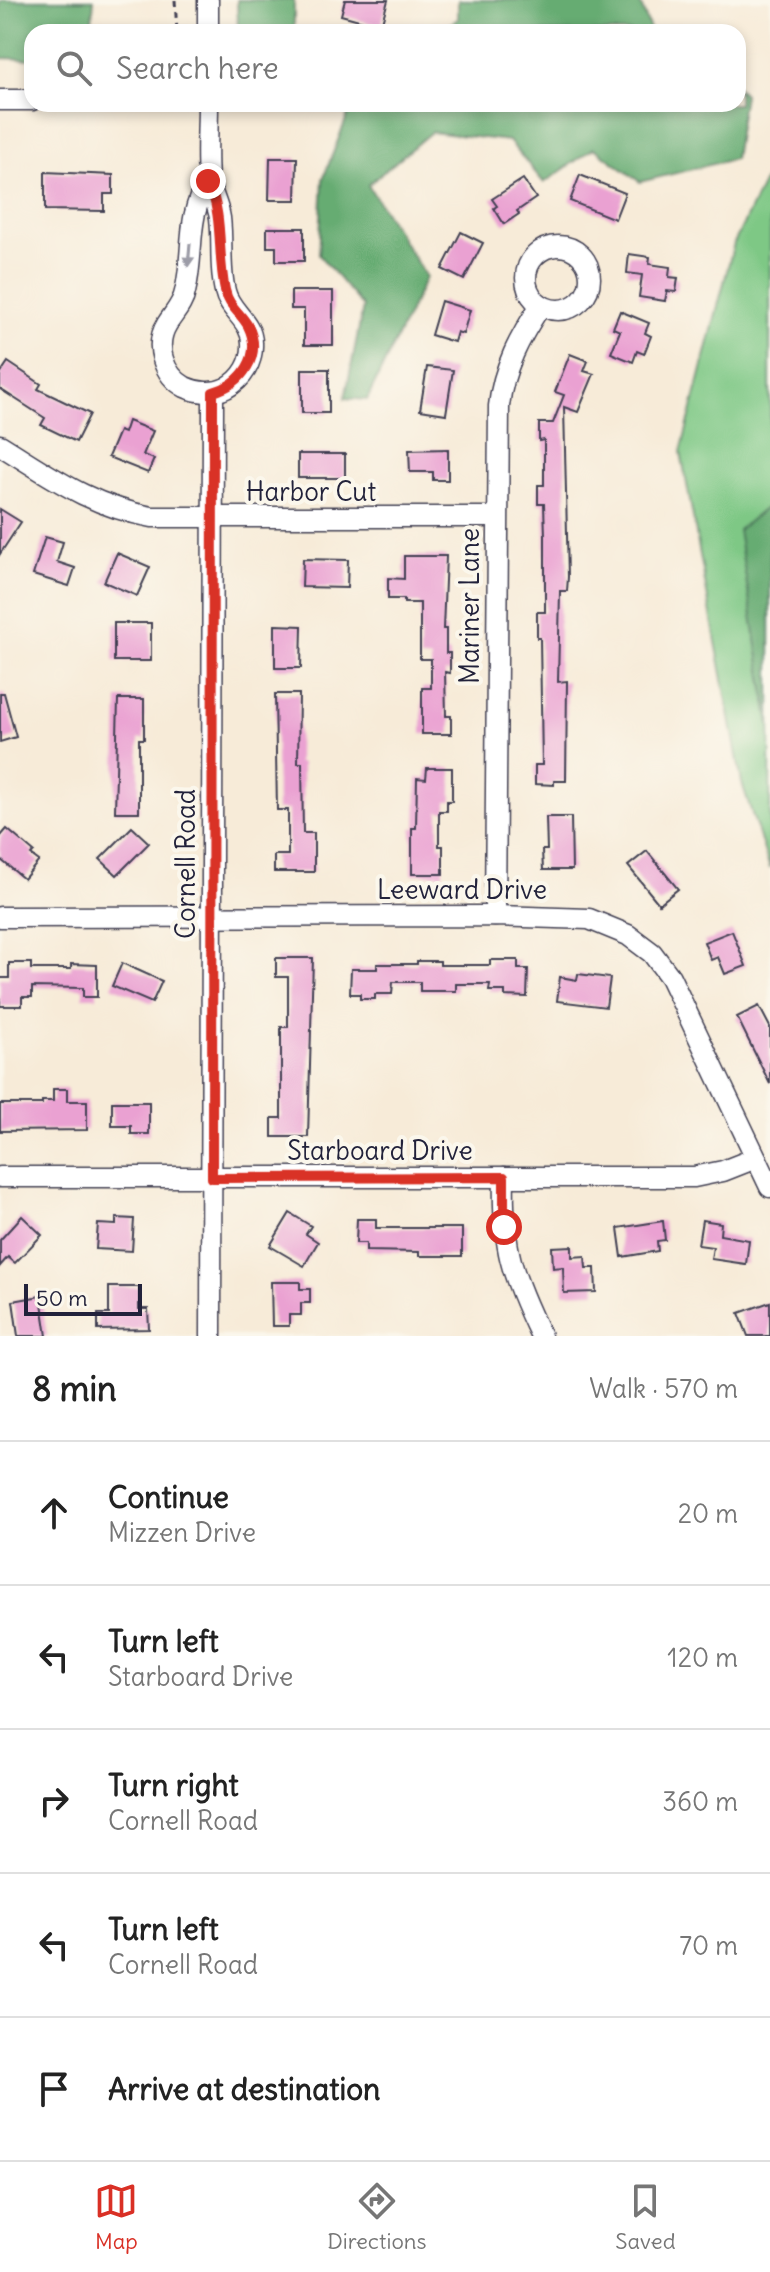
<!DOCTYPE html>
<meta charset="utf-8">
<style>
:root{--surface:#fff;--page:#f2f2f2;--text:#222;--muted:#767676;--line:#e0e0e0;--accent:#d93025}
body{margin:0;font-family:Delius,sans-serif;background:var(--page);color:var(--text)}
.scale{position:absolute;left:24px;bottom:20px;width:118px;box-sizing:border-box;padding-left:8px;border:4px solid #22223b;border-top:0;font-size:22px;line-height:28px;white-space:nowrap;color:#22223b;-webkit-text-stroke:6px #fbf7ec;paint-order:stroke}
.stop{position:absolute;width:24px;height:24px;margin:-18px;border:6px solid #d93025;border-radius:50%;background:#fff}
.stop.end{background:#d93025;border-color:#fff;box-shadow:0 2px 8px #0008}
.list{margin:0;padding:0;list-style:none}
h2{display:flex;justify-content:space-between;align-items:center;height:104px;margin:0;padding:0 32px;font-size:34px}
h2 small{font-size:26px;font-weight:400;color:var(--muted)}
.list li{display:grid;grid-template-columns:52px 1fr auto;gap:24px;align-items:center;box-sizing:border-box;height:144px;padding:0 32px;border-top:2px solid var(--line)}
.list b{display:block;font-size:30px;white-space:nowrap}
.list p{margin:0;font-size:26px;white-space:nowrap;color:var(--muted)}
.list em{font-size:26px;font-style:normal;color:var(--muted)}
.icon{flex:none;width:44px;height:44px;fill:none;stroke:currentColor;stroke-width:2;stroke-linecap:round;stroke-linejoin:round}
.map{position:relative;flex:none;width:770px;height:1336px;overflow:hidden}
.search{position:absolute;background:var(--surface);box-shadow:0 4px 12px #0003;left:24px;right:24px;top:24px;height:88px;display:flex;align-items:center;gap:20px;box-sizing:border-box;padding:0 28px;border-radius:24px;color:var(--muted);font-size:30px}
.sheet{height:824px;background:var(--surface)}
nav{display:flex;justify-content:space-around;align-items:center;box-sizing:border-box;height:112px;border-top:2px solid var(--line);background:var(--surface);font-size:22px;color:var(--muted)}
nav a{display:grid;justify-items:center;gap:4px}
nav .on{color:var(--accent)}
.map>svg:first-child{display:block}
.green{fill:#7ec885;stroke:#507560;stroke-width:2}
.forest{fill:#66ac72;stroke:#446756;stroke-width:2}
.building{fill:#eaa1d2}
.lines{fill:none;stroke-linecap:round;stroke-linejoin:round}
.minor-casing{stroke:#424053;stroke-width:23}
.path{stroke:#424053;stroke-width:3;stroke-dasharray:6 6;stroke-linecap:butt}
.minor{stroke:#fff;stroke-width:20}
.oneway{fill:#9c9ca7}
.route{stroke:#d93025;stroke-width:10}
.labels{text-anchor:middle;stroke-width:8;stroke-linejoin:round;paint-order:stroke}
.street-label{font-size:26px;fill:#22223b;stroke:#fbf7ec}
</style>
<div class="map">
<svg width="770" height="1336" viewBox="0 0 770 1336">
<rect width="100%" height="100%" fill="#fbf7ec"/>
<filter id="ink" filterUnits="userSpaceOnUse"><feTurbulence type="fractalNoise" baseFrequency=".0125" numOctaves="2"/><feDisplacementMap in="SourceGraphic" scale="16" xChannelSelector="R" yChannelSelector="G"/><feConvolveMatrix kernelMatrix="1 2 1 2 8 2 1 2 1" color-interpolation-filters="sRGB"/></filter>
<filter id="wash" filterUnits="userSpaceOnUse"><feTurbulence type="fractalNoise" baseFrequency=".006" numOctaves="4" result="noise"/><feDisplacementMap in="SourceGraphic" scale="32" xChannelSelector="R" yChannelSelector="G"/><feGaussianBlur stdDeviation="1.8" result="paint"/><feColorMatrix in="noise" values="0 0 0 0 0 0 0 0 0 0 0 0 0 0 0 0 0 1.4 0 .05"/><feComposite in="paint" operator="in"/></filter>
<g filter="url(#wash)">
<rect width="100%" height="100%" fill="#f7ebd8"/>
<path class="green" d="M770,169V869L742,783L681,452L734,243Z"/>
<g class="forest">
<path d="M3,0H94L91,32H32V59L0,58V3Z"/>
<path d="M237,0H294V32H238Z"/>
<path d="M458,0H639L651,32H437L458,19Z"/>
<path d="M738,88L744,94L734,159L640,182L594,148L544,183L509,141L431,132L368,185L426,277L367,400L345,398L363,307L319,255L323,179L352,104H738Z"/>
<path d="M770,504V726L738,530Z"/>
</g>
<g id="blocks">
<g class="building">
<path d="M345,0H388L381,26L341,15Z"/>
<path d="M270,158H297L296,200H269Z"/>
<path d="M45,172L113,175V194H104V211L45,210Z"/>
<path d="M580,175L625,193L615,219L570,201Z"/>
<path d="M523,179L536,198L517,211L519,214L504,224L494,208L497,206L492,199Z"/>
<path d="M267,228H304V261H276V247H267Z"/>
<path d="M461,232L483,243L464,280L442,269Z"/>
<path d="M629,254L650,257L649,264L670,267L669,277L678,278L676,292L667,291L665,301L639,297L642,275L627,273Z"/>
<path d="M291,291H333V345H304V309H291Z"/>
<path d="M441,301L470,310L463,334L457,332L454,342L431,335Z"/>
<path d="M620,311L649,323L645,333L651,336L644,354L637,351L633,362L611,353L620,331L613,328Z"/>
<path d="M570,354L588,361L584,371L594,374L578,412L564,407L568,577L567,591H560L558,682L567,681L566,781H554V785L535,784V765H542L540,638H537V612H545V536L544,504H538V485H544V440L539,441V423H553L564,395L555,392Z"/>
<path d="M8,362L41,384L38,389L90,414L76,442L41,425L45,418L0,389V374Z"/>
<path d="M427,367L453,370L446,414L420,410Z"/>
<rect x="302" y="369" width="27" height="44"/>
<path d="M128,421L153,431L143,455L154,459L148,473L108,457L119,431L124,433Z"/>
<path d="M448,449V480H433V472H410L409,450Z"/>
<rect x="298" y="454" width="47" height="24"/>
<path d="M0,509L21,522L0,554Z"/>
<path d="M45,537L63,542L57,562L75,568L69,586L33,575Z"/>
<path d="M117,553L150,567L137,596L104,582Z"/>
<path d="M404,556H446L443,629H446V653H450V673L445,672L446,716H451V734H422V688H431V659H420V603H404V599H388V578L404,579Z"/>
<path d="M303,559L348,560L347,588L302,587Z"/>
<rect x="114" y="623" width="37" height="38"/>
<path d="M275,625L302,626L301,668H275Z"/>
<path d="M0,693H4L16,737L0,742Z"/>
<path d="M275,694H299L298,763H302L303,833H314V872H274V855H288V810H277Z"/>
<path d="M118,699H144V739H139V812H115Z"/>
<path d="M427,768H452V801H447V811H439V846H443V874H412V828H416L417,778L426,779Z"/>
<path d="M546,817H571L572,870H543L542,850H547Z"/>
<path d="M132,827L149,843L117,875L100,859Z"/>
<path d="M7,829L34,852L31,855L39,861L24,879L0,859V837Z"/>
<path d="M647,851L678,889L659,904L628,866Z"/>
<path d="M732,931L746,966L725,974L718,957L711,960L704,942Z"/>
<path d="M276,958H313L308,1137H272V1118H281V1027H288V977H276Z"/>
<path d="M490,960H518V969H528L527,997L505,996V991H489L490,984H456V991H420V982H393L392,994H375V999H360V994H350L351,969H377V964H417V961H440V965H490Z"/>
<path d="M9,963H31V969H71V964L97,965V997H83V988L32,987V997H22V1006H0V978H9Z"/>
<path d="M122,963L162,981L152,1003L112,986Z"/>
<path d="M578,974L610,978L606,1007L557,1001L560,977L577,980Z"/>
<path d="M759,1006L770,1027V1084L737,1017Z"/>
<path d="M53,1089H67V1101H87V1130L0,1131V1104H42V1101H53Z"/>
<path d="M112,1102H149V1134H131V1126H112Z"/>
<path d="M290,1213L311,1226L306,1234L318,1242L304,1266L270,1246Z"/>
<path d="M22,1216L42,1235L15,1263L8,1257L0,1266V1240Z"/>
<path d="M116,1218L134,1219L132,1251L96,1249L98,1224L116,1225Z"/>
<path d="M357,1219H376V1228H462V1256H419V1252L366,1251V1243H356Z"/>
<path d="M702,1220L721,1223L720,1235L749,1240L746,1264L711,1259L713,1247L698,1245Z"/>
<path d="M663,1221L665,1240L657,1241L658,1251L622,1257L618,1228Z"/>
<path d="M572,1246V1257L585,1256L586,1268H595L596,1292L564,1293L563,1267L553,1268L552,1247Z"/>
<path d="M271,1282H300V1289H310V1303H301V1315H289V1326H272Z"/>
<path d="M109,1287H139V1309H148L149,1329L98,1330V1314H109Z"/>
<path d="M41,1296L47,1336H18L13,1301Z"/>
<path d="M770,1302V1336H748L739,1313Z"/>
</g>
</g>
</g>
<g filter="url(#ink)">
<use href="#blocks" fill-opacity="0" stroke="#424053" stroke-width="2"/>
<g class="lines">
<g class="minor-casing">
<g id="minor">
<path d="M208,0V32"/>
<path d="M0,100H32"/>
<path d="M208,104C208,128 206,153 208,177C210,191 218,204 220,218C223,242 219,267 225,291C229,311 252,321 252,343C253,362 243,379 226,388C214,394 198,393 185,387C163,375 154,345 167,324C174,313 183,304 185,292C195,252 185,219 208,181"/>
<circle cx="558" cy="278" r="32"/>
<path d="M0,445C52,477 90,506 152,517H496"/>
<path d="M495,916L499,406C503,368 520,337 541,305"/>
<path d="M0,917L495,916L589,919L628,935L652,953L670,977L770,1187"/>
<path d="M0,1177H694L723,1171L756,1158"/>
<path d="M504,1177C502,1247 511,1274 541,1336"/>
<path d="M211,1336L213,392"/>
</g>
</g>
<path class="path" d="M175,0L177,32"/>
<use href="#minor" class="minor"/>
</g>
<defs><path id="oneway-solid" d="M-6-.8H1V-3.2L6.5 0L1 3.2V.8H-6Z" transform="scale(2)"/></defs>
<use class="oneway" href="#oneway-solid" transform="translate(189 255) rotate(95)"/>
</g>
<g class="lines" filter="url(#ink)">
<path class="route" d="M208,181C224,217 217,253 225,290C228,306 241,313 248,326C263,356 242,384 213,392L212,1178L504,1177V1227"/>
</g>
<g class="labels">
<g class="street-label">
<text x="311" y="501">Harbor Cut</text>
<text transform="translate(470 606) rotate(-90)" y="9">Mariner Lane</text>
<text transform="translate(186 864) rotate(-90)" y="9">Cornell Road</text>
<text x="462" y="899">Leeward Drive</text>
<text x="380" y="1160">Starboard Drive</text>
</g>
</g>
</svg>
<div class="scale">50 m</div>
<div class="stop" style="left:504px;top:1227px"></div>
<div class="stop end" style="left:208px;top:181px"></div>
<div class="search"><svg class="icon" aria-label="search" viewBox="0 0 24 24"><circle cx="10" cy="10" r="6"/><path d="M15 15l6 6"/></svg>Search here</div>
</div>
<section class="sheet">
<h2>8 min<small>Walk · 570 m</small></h2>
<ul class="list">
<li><svg class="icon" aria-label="ahead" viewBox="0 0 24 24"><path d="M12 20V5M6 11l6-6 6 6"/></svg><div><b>Continue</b><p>Mizzen Drive</p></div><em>20 m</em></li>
<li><svg class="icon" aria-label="left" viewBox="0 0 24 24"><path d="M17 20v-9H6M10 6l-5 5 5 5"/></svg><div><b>Turn left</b><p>Starboard Drive</p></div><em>120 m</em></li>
<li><svg class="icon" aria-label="right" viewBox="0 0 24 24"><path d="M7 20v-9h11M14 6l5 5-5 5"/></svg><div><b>Turn right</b><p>Cornell Road</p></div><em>360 m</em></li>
<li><svg class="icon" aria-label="left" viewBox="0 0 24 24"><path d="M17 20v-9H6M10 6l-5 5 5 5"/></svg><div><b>Turn left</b><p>Cornell Road</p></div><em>70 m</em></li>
<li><svg class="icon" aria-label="arrive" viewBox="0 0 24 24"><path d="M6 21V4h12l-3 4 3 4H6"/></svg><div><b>Arrive at destination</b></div></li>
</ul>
</section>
<nav>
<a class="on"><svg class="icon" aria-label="map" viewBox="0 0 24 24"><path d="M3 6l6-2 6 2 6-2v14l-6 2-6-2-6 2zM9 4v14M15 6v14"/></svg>Map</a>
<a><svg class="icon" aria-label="directions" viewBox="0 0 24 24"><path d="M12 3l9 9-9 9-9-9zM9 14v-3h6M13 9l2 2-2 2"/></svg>Directions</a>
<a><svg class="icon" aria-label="saved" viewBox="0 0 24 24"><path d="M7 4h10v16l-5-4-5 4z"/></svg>Saved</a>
</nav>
